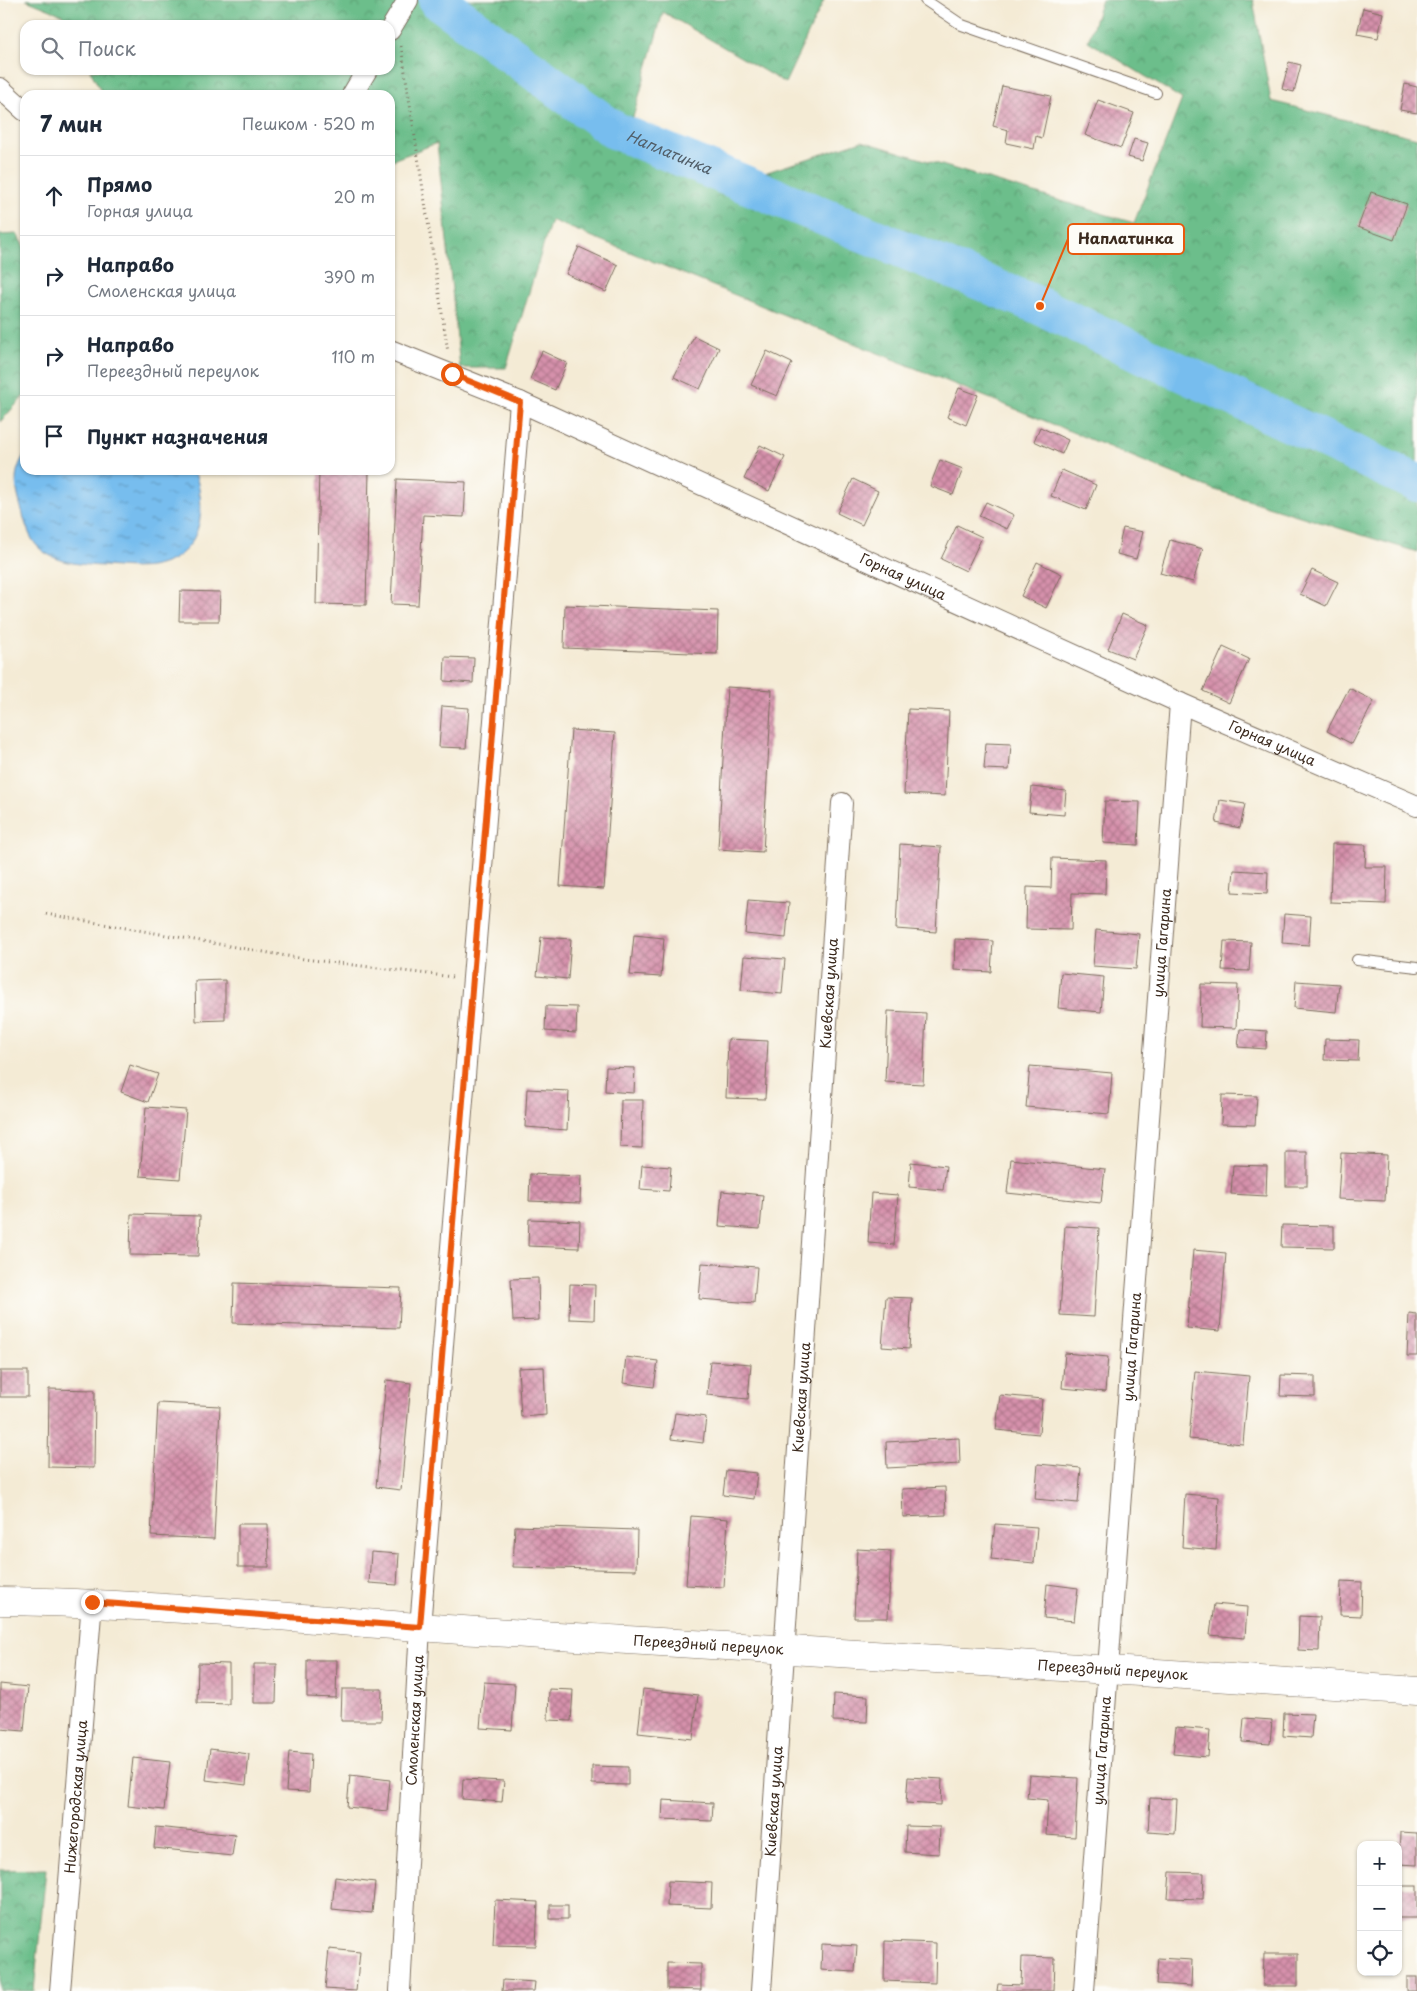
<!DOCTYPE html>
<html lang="ru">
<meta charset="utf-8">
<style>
:root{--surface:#fff;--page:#f6f6f7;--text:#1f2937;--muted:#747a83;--line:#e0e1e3}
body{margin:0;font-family:"Playpen Sans",sans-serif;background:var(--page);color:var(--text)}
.controls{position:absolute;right:15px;bottom:15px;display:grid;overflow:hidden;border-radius:10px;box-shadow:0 1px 4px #0004}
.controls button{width:45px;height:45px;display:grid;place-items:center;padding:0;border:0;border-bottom:1px solid var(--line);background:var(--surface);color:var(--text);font:25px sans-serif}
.stop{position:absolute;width:15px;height:15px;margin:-11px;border:4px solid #ea580c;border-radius:50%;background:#fff}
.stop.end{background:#ea580c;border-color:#fff;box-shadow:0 1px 5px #0008}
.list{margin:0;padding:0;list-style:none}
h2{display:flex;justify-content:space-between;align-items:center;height:65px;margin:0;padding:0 20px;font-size:21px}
h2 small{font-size:16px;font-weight:400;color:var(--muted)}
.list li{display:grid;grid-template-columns:32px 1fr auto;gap:15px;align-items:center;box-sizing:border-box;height:80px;padding:0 20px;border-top:1px solid var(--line)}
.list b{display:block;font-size:19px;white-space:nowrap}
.list p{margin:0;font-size:16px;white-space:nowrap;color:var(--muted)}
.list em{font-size:16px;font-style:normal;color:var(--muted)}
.icon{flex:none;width:28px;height:28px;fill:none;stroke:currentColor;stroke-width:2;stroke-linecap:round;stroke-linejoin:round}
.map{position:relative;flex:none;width:1417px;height:1991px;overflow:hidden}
.search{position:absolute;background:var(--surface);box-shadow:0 1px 4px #0004;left:20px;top:20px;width:375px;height:55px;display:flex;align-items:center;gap:12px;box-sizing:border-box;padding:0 18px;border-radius:15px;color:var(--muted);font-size:19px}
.panel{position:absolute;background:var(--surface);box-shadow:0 1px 4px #0004;left:20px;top:90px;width:375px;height:385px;border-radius:15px}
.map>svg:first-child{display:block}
.forest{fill:url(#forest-crowns);stroke:#547454}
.water{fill:url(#water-ripples);stroke:#597486}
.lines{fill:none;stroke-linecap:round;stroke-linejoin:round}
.river{stroke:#77bdee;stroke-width:38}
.building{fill:url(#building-cross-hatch)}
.lane-casing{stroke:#7c6e5e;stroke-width:12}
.street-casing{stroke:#7c6e5e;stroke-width:22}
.secondary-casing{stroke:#7c6e5e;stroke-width:29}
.path{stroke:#7c6e5e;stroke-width:3;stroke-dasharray:1 4;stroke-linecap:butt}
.lane{stroke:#fff;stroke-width:10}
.street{stroke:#fff;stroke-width:20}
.secondary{stroke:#fff;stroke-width:28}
.route{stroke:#ea580c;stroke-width:6}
.labels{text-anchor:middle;stroke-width:5;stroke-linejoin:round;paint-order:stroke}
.street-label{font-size:14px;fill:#3b2a1e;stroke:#fdfcf7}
.water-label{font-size:15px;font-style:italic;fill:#505d67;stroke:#fdfcf7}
.leader{fill:none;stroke:#e8590c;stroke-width:2}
.callout-dot{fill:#e8590c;stroke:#fdfcf7;stroke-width:2}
.callout{fill:#fdfcf7;stroke:#e8590c;stroke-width:2}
.callout-label{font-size:15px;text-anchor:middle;font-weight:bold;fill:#3b2a1e}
</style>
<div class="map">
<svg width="1417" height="1991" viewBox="0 0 1417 1991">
<defs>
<pattern id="forest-crowns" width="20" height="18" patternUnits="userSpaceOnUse" patternTransform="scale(1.25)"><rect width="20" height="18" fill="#6cbe8b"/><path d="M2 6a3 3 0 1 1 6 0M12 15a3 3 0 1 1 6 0" fill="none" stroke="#5a9b71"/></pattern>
<pattern id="water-ripples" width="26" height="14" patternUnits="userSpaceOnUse" patternTransform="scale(1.25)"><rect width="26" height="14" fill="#77bdee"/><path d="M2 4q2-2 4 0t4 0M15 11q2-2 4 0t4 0" fill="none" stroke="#639ac0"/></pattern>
<pattern id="building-cross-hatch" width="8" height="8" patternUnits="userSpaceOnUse" patternTransform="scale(1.25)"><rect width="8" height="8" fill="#d691ac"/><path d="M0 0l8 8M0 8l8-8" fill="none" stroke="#af778b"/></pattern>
</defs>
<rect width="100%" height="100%" fill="#fdfcf7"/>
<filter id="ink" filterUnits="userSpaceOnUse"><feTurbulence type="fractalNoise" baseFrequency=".02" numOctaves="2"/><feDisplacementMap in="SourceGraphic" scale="10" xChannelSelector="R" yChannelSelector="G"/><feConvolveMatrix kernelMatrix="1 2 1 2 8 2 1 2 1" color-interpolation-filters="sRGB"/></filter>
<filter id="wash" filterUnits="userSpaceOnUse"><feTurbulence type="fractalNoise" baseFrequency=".0096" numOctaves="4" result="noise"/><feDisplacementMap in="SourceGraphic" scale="20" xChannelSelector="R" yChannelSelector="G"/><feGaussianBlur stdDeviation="1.12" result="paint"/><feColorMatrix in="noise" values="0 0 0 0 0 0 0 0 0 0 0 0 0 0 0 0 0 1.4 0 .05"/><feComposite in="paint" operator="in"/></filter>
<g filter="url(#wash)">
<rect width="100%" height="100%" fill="#f4ebd5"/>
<g class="forest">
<path d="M26,0H824L785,83L663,12L632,121L755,176L862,141L1134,223L1182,99L1088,41L1102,0H1253L1271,101L1417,138V552L1212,489L551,220L506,368H460L437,143L390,161V95H103L90,70H390V25H68L63,15Z"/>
<path d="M17,234L25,249V395L0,422V235Z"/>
<path d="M46,1869L34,1991H0V1870Z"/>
</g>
<path class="water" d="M25,454V470H194C209,512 201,559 150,567C135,569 119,567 104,566C82,565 53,563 37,546C27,535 24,517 20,504C15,484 13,472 25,454Z"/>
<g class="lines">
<path class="river" id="s1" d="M437,0L614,130L1040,306L1417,483"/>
</g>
<g id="blocks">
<g class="building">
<path d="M1363,8L1383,13L1378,38L1357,34Z"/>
<path d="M1289,62L1301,65L1294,92L1282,89Z"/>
<path d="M1405,84L1417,87V113L1400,110Z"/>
<path d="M1002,86L1051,96L1042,138L1036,136L1034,149L1006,143L1008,130L993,126Z"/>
<path d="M1098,100L1134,113L1121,148L1085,135Z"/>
<path d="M1134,139L1148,143L1142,161L1128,157Z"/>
<path d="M1371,192L1407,204L1394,240L1358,227Z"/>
<path d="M579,247L618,265L606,292L566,274Z"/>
<path d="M694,336L719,348L700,389L674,377Z"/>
<path d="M542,351L567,363L555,390L530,379Z"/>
<path d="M767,351L792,363L777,396L751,385Z"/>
<path d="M959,388L978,395L966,425L947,417Z"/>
<path d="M1040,427L1068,440L1062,454L1034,441Z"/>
<path d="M760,445L785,457L769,491L744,479Z"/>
<path d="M940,460L963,469L953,495L930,486Z"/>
<path d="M319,470H369L366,605L316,604Z"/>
<path d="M1062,470L1096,485L1086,510L1051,496Z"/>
<path d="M397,479L466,482L464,517L423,515L418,605L391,604Z"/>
<path d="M853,479L878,491L862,525L837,513Z"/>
<path d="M986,502L1014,515L1007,529L979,516Z"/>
<path d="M957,525L982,537L966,571L941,559Z"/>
<path d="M1123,528L1143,532L1136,559L1117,554Z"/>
<path d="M1170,540L1203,549L1193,582L1160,573Z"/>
<path d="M1037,562L1062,574L1046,608L1021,596Z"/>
<path d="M1312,570L1338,582L1326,606L1300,594Z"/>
<path d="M180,591L220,592L219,621H179Z"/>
<path d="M565,605L718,611L717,654L564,648Z"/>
<path d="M1122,614L1148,625L1133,659L1108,649Z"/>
<path d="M1223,647L1249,659L1229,703L1203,691Z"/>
<path d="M445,657L474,658L473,683L444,681Z"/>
<path d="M727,687L772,690L763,852L718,849Z"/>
<path d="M1349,688L1374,701L1352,744L1327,731Z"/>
<path d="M442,706L469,708L466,748L439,747Z"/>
<path d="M908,709L949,711L945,796L904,794Z"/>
<path d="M571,730L615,733L604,889L560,886Z"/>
<path d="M986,743L1011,744L1009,770L984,769Z"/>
<path d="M1032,787L1066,791L1064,815L1029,812Z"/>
<path d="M1220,800L1245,804L1240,828L1216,823Z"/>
<path d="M1105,801L1140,802L1138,845L1103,843Z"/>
<path d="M900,844L941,847L936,932L896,929Z"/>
<path d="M1332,844L1366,845L1365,867H1387L1386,904L1330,902Z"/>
<path d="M1052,858L1106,860L1105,894L1072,893L1071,930L1026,929L1027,887L1051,888Z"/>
<path d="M1234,870L1268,872L1267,894L1232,892Z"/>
<path d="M748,900L789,903L786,938L745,934Z"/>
<path d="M1284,914L1311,916L1309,945L1282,943Z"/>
<path d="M1096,930L1139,934L1136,969L1093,966Z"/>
<path d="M634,935L664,938L661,977L630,975Z"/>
<path d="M541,937L571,939L568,979L537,976Z"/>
<path d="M955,939L993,941L991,972L954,970Z"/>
<path d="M1224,941L1251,942L1249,971L1222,970Z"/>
<path d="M744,956L785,959L782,994L741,990Z"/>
<path d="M1061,973L1104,977L1101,1012L1058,1008Z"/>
<path d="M225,980V1020L196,1021L195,981Z"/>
<path d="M1296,981L1339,984L1336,1012L1294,1008Z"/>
<path d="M1201,984L1238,985L1236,1028L1200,1027Z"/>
<path d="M546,1006L577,1007L576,1033L545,1031Z"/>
<path d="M888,1011L926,1013L923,1084L885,1082Z"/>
<path d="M1240,1029L1267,1031L1266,1049L1238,1047Z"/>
<path d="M728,1039L768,1041L765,1099L726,1098Z"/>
<path d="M1325,1039L1359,1040L1358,1061L1324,1060Z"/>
<path d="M130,1065L158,1074L148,1102L121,1092Z"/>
<path d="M1030,1066L1112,1073L1109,1114L1026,1107Z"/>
<path d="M606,1067L635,1068L634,1093L605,1091Z"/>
<path d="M527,1089L569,1091L567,1130L525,1127Z"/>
<path d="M1222,1095L1257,1096L1255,1125L1221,1124Z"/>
<path d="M621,1100H643L642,1148L620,1147Z"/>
<path d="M146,1107L186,1110L180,1179L140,1176Z"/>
<rect x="1286" y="1152" width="21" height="34"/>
<path d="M1341,1153L1387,1155L1385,1201L1338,1199Z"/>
<path d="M1011,1159L1105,1169L1101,1203L1007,1193Z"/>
<path d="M911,1162L946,1166L943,1190L909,1187Z"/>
<path d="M642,1165L671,1167L669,1191L640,1189Z"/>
<path d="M1233,1165L1267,1166L1266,1196L1231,1194Z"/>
<path d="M530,1174L581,1176L580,1203L529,1201Z"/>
<path d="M722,1191L763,1195L760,1229L719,1226Z"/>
<path d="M871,1193L898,1195L894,1245L868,1243Z"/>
<path d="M131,1214L200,1216L198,1256L130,1255Z"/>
<path d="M529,1219L580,1221L579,1248L528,1246Z"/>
<path d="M1282,1225L1334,1226V1248L1281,1247Z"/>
<path d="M1065,1226L1099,1228L1094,1317L1060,1315Z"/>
<path d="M1193,1250L1226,1253L1220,1331L1187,1328Z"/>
<path d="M702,1263L757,1267L754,1303L699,1299Z"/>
<path d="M538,1278L539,1320L513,1321L511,1279Z"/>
<path d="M234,1283L401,1288L399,1328L233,1323Z"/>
<path d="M570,1284L595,1285L594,1320L569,1319Z"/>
<path d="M886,1297L912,1298L909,1349L882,1347Z"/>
<path d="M1409,1313L1417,1314V1356H1407Z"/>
<path d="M1065,1353L1108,1357L1105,1392L1062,1388Z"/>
<path d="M626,1357L658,1361L654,1387L623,1383Z"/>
<path d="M710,1361L751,1364L748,1399L707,1395Z"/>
<path d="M544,1367L546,1415L521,1417L518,1368Z"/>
<rect x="0" y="1371" width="28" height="26"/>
<path d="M1195,1371L1249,1376L1243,1444L1189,1439Z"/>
<path d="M1281,1375L1315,1376V1397L1280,1396Z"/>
<path d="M386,1380L411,1383L401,1490L376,1487Z"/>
<path d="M49,1389L95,1390L94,1468L48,1467Z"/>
<path d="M1000,1395L1042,1399L1039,1434L996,1430Z"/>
<path d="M158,1403L220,1406L214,1539L151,1536Z"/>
<path d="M675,1413L706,1417L703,1443L671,1439Z"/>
<path d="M959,1438L960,1464L887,1468L886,1442Z"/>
<path d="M1038,1464L1081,1468L1078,1503L1035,1499Z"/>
<path d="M726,1470L757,1473L754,1499L723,1495Z"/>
<path d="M945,1487L946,1515L903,1517L902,1489Z"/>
<path d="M1185,1494L1219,1497L1216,1550L1182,1547Z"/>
<path d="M691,1516L728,1519L724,1587L686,1585Z"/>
<path d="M238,1524H268L269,1567H238Z"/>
<path d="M995,1524L1037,1527L1034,1563L991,1559Z"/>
<path d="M515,1526L637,1530L636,1570L513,1567Z"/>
<path d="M857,1549L891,1551L888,1618H854Z"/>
<path d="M371,1552L399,1554L397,1585L369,1583Z"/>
<path d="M1341,1581L1362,1582L1361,1616L1340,1615Z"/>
<path d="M1047,1584L1078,1588L1074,1621L1044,1618Z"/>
<path d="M1214,1604L1247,1607L1245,1638L1210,1635Z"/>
<path d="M1299,1616L1320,1617L1319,1651L1298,1650Z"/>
<path d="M307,1660H337L336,1698L307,1697Z"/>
<path d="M198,1663L229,1664V1704L197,1703Z"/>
<path d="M254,1664H277L276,1703H254Z"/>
<path d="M484,1682L515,1684L512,1730L480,1728Z"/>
<path d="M0,1684L28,1687L24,1731L0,1729Z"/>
<path d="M342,1689H382L381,1721H341Z"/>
<path d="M549,1689L573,1690L571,1721L548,1720Z"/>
<path d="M643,1689L698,1695L693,1739L638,1733Z"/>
<path d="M834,1694L868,1696L867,1722L833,1721Z"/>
<path d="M1284,1713L1313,1714L1311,1738L1283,1736Z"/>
<path d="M1244,1718L1272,1720L1270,1744L1242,1742Z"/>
<path d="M1176,1727L1210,1730L1208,1757L1173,1754Z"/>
<path d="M210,1749L249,1754L246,1785L206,1780Z"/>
<path d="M289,1752L311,1754L309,1792L286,1791Z"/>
<path d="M133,1758L170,1762L164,1810L128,1806Z"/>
<path d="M592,1766L628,1767V1785L592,1784Z"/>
<path d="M350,1775L390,1780L387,1811L347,1807Z"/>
<path d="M1029,1775L1078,1778L1075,1837L1046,1835L1048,1800L1027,1798Z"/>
<path d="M908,1777L942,1779L941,1805L906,1803Z"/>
<path d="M463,1779L504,1781L502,1802L462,1799Z"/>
<path d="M1150,1798L1177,1799L1175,1834L1148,1832Z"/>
<path d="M663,1800L713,1803L712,1821L662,1819Z"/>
<path d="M906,1826L940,1827L939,1854L905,1852Z"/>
<path d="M156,1827L235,1835L232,1856L154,1848Z"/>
<path d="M1400,1832L1417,1833V1865L1399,1864Z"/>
<path d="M1170,1872L1204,1873L1203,1899L1168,1898Z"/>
<path d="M335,1877L375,1882L372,1913L332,1909Z"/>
<path d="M668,1881L712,1883L711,1908L667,1906Z"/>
<rect x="1398" y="1886" width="19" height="32"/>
<path d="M495,1900L538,1902L536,1946L493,1945Z"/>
<rect x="550" y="1905" width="18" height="14"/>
<path d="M885,1941L936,1943L935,1983L884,1981Z"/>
<path d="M822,1944L857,1946L855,1972L821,1970Z"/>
<path d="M329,1949L360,1952L356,1991L325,1989Z"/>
<path d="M1264,1954H1298V1986H1263Z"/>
<path d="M1022,1957L1055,1958L1054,1991H997L998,1984L1021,1985Z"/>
<path d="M1158,1958L1192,1960L1191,1986L1156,1984Z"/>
<path d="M667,1963L701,1964V1990L667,1989Z"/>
<rect x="1407" y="1977" width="10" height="14"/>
<path d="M503,1980L535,1982L534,1991H502Z"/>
</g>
</g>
</g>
<g filter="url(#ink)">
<use href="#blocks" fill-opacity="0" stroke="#7c6e5e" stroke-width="1"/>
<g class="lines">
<g class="lane-casing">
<g id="lane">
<path d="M925,0L962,25L1156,93"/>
<path d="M1357,960L1417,967"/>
</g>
</g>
<g class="street-casing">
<g id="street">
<path d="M390,30L408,0"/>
<path d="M0,88L25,111"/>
<path d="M352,95L367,70"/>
<path id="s2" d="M390,350L520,402L1180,703L1417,806"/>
<path id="s3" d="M60,1991L92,1602"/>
<path id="s4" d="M400,1991L420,1627L520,402"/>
<path id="s5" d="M761,1991L842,803"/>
<path id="s6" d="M1084,1991L1180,703"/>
</g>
</g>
<g class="secondary-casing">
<g id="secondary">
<path id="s7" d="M0,1601C159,1603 318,1621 477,1631C790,1650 1104,1668 1417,1691"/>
</g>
</g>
<g class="path">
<path d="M401,46L448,352"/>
<path d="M46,914L304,959L453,977"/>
</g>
<use href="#lane" class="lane"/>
<use href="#street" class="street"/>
<use href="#secondary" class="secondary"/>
</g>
</g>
<g class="lines" filter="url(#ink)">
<path class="route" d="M92,1602L420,1627L520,402L452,374"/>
</g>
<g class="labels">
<g class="street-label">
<text dy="5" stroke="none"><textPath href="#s2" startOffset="561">Горная улица</textPath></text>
<text dy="5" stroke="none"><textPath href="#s2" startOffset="966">Горная улица</textPath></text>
<text dy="5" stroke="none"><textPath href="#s6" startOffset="1051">улица Гагарина</textPath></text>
<text dy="5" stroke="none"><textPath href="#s5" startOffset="1000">Киевская улица</textPath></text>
<text dy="5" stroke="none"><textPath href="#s6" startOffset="646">улица Гагарина</textPath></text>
<text dy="5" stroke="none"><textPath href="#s5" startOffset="595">Киевская улица</textPath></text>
<text dy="5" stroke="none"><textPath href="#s7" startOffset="710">Переездный переулок</textPath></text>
<text dy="5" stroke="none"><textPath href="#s7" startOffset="1115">Переездный переулок</textPath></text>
<text dy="5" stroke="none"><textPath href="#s4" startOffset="271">Смоленская улица</textPath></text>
<text dy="5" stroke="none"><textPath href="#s6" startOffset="241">улица Гагарина</textPath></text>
<text dy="5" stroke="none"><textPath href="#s3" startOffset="195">Нижегородская улица</textPath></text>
<text dy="5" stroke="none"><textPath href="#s5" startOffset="190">Киевская улица</textPath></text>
</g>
<g class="water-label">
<text dy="5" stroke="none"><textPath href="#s1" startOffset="279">Наплатинка</textPath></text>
</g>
</g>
<path class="leader" d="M1040 306L1068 239"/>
<circle class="callout-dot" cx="1040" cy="306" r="5"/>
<rect class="callout" x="1068" y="224" width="116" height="30" rx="5"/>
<g class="callout-label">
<text x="1126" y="244">Наплатинка</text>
</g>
</svg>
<div class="controls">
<button>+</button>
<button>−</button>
<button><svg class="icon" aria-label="locate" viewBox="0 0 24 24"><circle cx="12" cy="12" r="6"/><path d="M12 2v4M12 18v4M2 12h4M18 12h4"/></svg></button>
</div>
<div class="stop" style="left:452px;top:374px"></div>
<div class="stop end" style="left:92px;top:1602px"></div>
<div class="search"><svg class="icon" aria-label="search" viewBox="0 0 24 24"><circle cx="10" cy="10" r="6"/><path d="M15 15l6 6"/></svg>Поиск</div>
<section class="panel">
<h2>7 мин<small>Пешком · 520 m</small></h2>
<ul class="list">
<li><svg class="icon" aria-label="ahead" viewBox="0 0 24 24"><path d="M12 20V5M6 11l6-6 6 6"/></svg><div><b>Прямо</b><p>Горная улица</p></div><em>20 m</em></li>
<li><svg class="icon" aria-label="right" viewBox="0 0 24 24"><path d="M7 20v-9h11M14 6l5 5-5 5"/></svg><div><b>Направо</b><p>Смоленская улица</p></div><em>390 m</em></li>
<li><svg class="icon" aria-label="right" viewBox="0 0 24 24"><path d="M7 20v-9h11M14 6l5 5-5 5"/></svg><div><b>Направо</b><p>Переездный переулок</p></div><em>110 m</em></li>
<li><svg class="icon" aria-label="arrive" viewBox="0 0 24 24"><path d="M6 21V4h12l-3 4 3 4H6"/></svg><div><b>Пункт назначения</b></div></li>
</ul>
</section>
</div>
